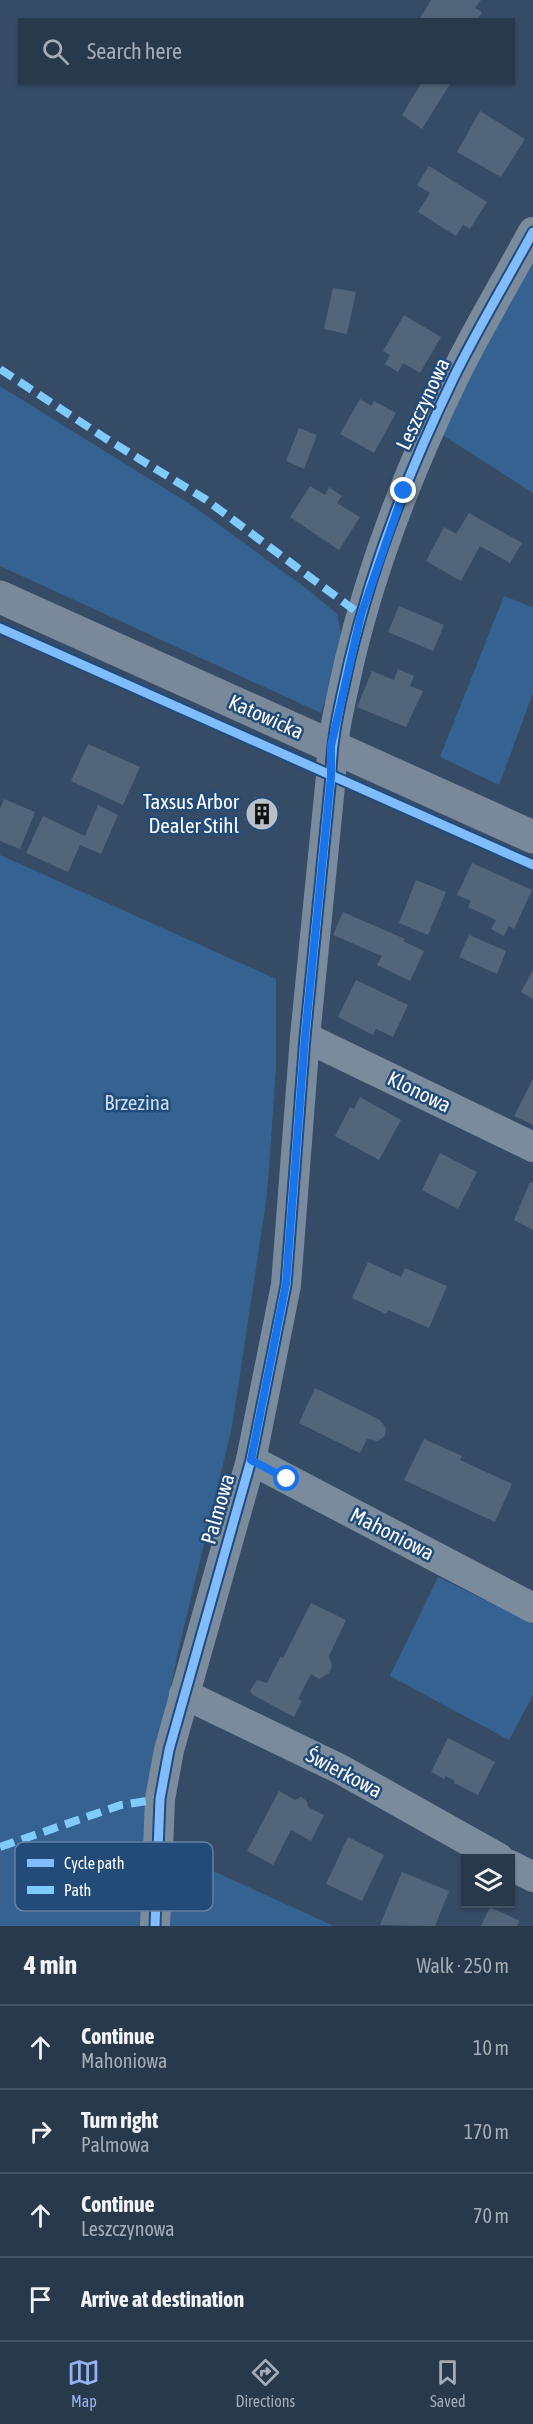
<!DOCTYPE html>
<meta charset="utf-8">
<style>
:root{--surface:#28394c;--page:#304053;--text:#f1f3f6;--muted:#a5acb5;--line:#445364;--accent:#95b2f1}
body{margin:0;font-family:"Asap Condensed",sans-serif;background:var(--page);color:var(--text)}
.controls{position:absolute;right:18px;bottom:18px;display:grid;overflow:hidden;border-radius:0px;box-shadow:0 2px 4px #0004}
.controls button{width:54px;height:54px;display:grid;place-items:center;padding:0;border:0;border-bottom:2px solid var(--line);background:var(--surface);color:var(--text);font:30px sans-serif}
.stop{position:absolute;width:18px;height:18px;margin:-14px;border:4px solid #1a73e8;border-radius:50%;background:#fff}
.stop.end{background:#1a73e8;border-color:#fff;box-shadow:0 2px 6px #0008}
.list{margin:0;padding:0;list-style:none}
h2{display:flex;justify-content:space-between;align-items:center;height:78px;margin:0;padding:0 24px;font-size:26px}
h2 small{font-size:20px;font-weight:400;color:var(--muted)}
.list li{display:grid;grid-template-columns:39px 1fr auto;gap:18px;align-items:center;box-sizing:border-box;height:84px;padding:0 24px;border-top:2px solid var(--line)}
.list b{display:block;font-size:22px;white-space:nowrap}
.list p{margin:0;font-size:20px;white-space:nowrap;color:var(--muted)}
.list em{font-size:20px;font-style:normal;color:var(--muted)}
.icon{flex:none;width:33px;height:33px;fill:none;stroke:currentColor;stroke-width:2;stroke-linecap:round;stroke-linejoin:round}
.map{position:relative;flex:none;width:533px;height:1926px;overflow:hidden}
.search{position:absolute;background:var(--surface);box-shadow:0 2px 4px #0004;left:18px;right:18px;top:18px;height:66px;display:flex;align-items:center;gap:15px;box-sizing:border-box;padding:0 21px;border-radius:0px;color:var(--muted);font-size:22px}
.sheet{height:414px;background:var(--surface)}
nav{display:flex;justify-content:space-around;align-items:center;box-sizing:border-box;height:84px;border-top:2px solid var(--line);background:var(--surface);font-size:16px;color:var(--muted)}
nav a{display:grid;justify-items:center;gap:3px}
nav .on{color:var(--accent)}
.map>svg:first-child{display:block}
.green{fill:#356291}
.building{fill:#53657a}
.lines{fill:none;stroke-linecap:round;stroke-linejoin:round}
.minor{stroke:#7a8b9d;stroke-width:30}
.major{stroke:#7a889c;stroke-width:33}
.quiet{stroke:#80caff;stroke-width:8;stroke-dasharray:15 8;stroke-linecap:butt}
.cycleway-casing{stroke:#224b7a;stroke-width:13}
.cycleway{stroke:#80bcff;stroke-width:9}
.route{stroke:#1a73e8;stroke-width:8}
.labels{text-anchor:middle;stroke-width:5;stroke-linejoin:round;paint-order:stroke}
.street-label{font-size:21px;fill:#fff;stroke:#224b7a}
.poi-label{font-size:21px;fill:#fff;stroke:#224b7a;text-anchor:end}
.park-label{font-size:21px;fill:#c7ddf4;stroke:#224b7a}
.key{fill:#224b7a;stroke:#6481a2;stroke-width:1.5}
.key-label{font-size:16px;fill:#fff}
</style>
<div class="map">
<svg width="533" height="1926" viewBox="0 0 533 1926">
<rect width="100%" height="100%" fill="#364c66"/>
<g class="green">
<path d="M533,255V493L438,432Z"/>
<path d="M0,386L193,506L307,589L337,614L343,643L321,713L0,566Z"/>
<path d="M504,596L532,607L533,606V693L499,785L440,757Z"/>
<path d="M0,855L276,979V1069L267,1195L232,1427L177,1656L148,1806L147,1926H0Z"/>
<path d="M438,1577L533,1624V1695L509,1740L390,1676Z"/>
<path d="M169,1851L334,1926H166Z"/>
</g>
<g class="building">
<path d="M431,0H481L475,8L482,12L477,20H421L420,18Z"/>
<path d="M422,82H451L422,129L402,115Z"/>
<path d="M480,111L525,139L501,177L457,152Z"/>
<path d="M429,166L487,202L470,229L463,225L456,236L418,212L430,193L417,185Z"/>
<path d="M333,288L356,292L347,334L324,329Z"/>
<path d="M404,315L441,337L420,373L403,363L398,372L385,364L390,355L383,351Z"/>
<path d="M360,399L371,406L374,401L396,413L374,453L340,434Z"/>
<path d="M299,428L317,435L304,469L286,461Z"/>
<path d="M310,486L325,495L329,487L342,496L337,503L360,517L339,550L290,517Z"/>
<path d="M469,513L522,543L510,563L480,546L461,581L426,561L444,527L456,534Z"/>
<path d="M399,606L444,625L433,651L388,632Z"/>
<path d="M398,669L414,676L410,686L423,691L406,727L357,707L372,671L394,680Z"/>
<path d="M88,744L140,767L123,805L71,781Z"/>
<path d="M255,797L279,807L268,831L244,820Z"/>
<path d="M4,799L35,812L20,849L0,841V809Z"/>
<path d="M98,805L118,815L101,854L80,845L68,872L26,853L43,816L85,836Z"/>
<path d="M472,863L532,890L514,929L509,926L504,936L491,929L496,920L468,907L471,901L457,895Z"/>
<path d="M416,880L446,892L428,935L399,923Z"/>
<path d="M343,912L405,939L403,941L424,951L410,981L377,965L382,956L333,935Z"/>
<path d="M469,935L506,951L497,974L459,957Z"/>
<path d="M533,970V999L521,992Z"/>
<path d="M356,980L408,1005L393,1037L376,1029L373,1035L338,1017Z"/>
<path d="M533,1079V1125L514,1116Z"/>
<path d="M360,1097L401,1120L379,1160L335,1136L350,1107L354,1109Z"/>
<path d="M440,1153L477,1172L458,1209L422,1190Z"/>
<path d="M530,1182L533,1183V1230L514,1220Z"/>
<path d="M368,1262L401,1277L405,1268L447,1286L429,1328L388,1310L386,1314L352,1298Z"/>
<path d="M315,1388L380,1420L386,1428L385,1436L378,1441L367,1439L360,1453L299,1423Z"/>
<path d="M424,1439L462,1456L460,1460L512,1484L495,1522L404,1480Z"/>
<path d="M311,1603L346,1620L329,1656L332,1666L329,1673L319,1679L311,1674L298,1699L302,1701L294,1717L253,1695L250,1691L257,1680L267,1683L281,1656L283,1658Z"/>
<path d="M448,1738L495,1762L478,1795L454,1783L455,1781L446,1776L444,1779L431,1772Z"/>
<path d="M279,1791L295,1800L301,1797L307,1801L308,1807L324,1815L311,1841L291,1830L273,1865L247,1851Z"/>
<path d="M348,1837L384,1855L362,1901L326,1884Z"/>
<path d="M402,1872L449,1891L435,1926L380,1925Z"/>
<path d="M490,1907L520,1921L517,1926H481Z"/>
</g>
<g class="lines">
<g class="minor">
<path d="M305,1037L533,1147"/>
<path d="M251,1460L533,1608"/>
<path d="M184,1694L340,1769L499,1858"/>
<path d="M510,1865L533,1877"/>
<path d="M155,1926L160,1799L169,1750L251,1460L286,1285L305,1037L331,776C331,737 341,701 349,663C372,565 410,468 454,377C478,328 507,280 533,232"/>
</g>
<path class="major" d="M0,597L533,837"/>
<g class="quiet">
<path d="M0,369L105,438L205,499L361,615"/>
<path d="M0,1847L121,1805L160,1799"/>
</g>
<g class="cycleway-casing">
<g id="cycleway">
<path d="M0,628L533,865"/>
<path d="M155,1926L160,1799L169,1750L251,1460L286,1285L305,1037L331,776C331,737 341,701 349,663C372,565 410,468 454,377C478,328 507,280 533,232"/>
</g>
</g>
<use href="#cycleway" class="cycleway"/>
</g>
<g class="lines">
<path class="route" d="M287,1479L251,1460L286,1284L305,1037L331,776V746L361,615L404,491"/>
</g>
<defs>
<g id="building-disc" transform="scale(1.725)"><circle r="9.5" fill="#b9c0c9" stroke="#224b7a"/><path d="M-4-6H4V6H1V3H-1V6H-4ZM-2.5-4.3h1.7v1.8h-1.7ZM.8-4.3h1.7v1.8H.8ZM-2.5-1h1.7V.8h-1.7ZM.8-1h1.7V.8H.8Z" fill="#111"/></g>
</defs>
<g fill-rule="evenodd">
<use href="#building-disc" x="262" y="814"/>
</g>
<g class="labels">
<g class="street-label">
<text transform="translate(423 404) rotate(-65)" y="7">Leszczynowa</text>
<text transform="translate(266 717) rotate(24)" y="7">Katowicka</text>
<text transform="translate(419 1092) rotate(26)" y="7">Klonowa</text>
<text transform="translate(218 1509) rotate(-74)" y="7">Palmowa</text>
<text transform="translate(392 1534) rotate(27)" y="7">Mahoniowa</text>
<text transform="translate(344 1773) rotate(28)" y="7">Świerkowa</text>
</g>
<g class="poi-label">
<text x="239" y="809">Taxsus Arbor<tspan x="239" dy="24">Dealer Stihl</tspan></text>
</g>
<g class="park-label">
<text x="137" y="1110">Brzezina</text>
</g>
</g>
<rect x="15" y="1842" width="198" height="69" rx="9" class="key"/>
<rect x="27" y="1859" width="27" height="8" fill="#80bcff"/>
<rect x="27" y="1886" width="27" height="8" fill="#80caff"/>
<g class="key-label">
<text x="64" y="1869">Cycle path</text>
<text x="64" y="1896">Path</text>
</g>
</svg>
<div class="controls">
<button><svg class="icon" aria-label="layers" viewBox="0 0 24 24"><path d="M12 4l9 5-9 5-9-5zM3 14l9 5 9-5"/></svg></button>
</div>
<div class="stop" style="left:287px;top:1479px"></div>
<div class="stop end" style="left:404px;top:491px"></div>
<div class="search"><svg class="icon" aria-label="search" viewBox="0 0 24 24"><circle cx="10" cy="10" r="6"/><path d="M15 15l6 6"/></svg>Search here</div>
</div>
<section class="sheet">
<h2>4 min<small>Walk · 250 m</small></h2>
<ul class="list">
<li><svg class="icon" aria-label="ahead" viewBox="0 0 24 24"><path d="M12 20V5M6 11l6-6 6 6"/></svg><div><b>Continue</b><p>Mahoniowa</p></div><em>10 m</em></li>
<li><svg class="icon" aria-label="right" viewBox="0 0 24 24"><path d="M7 20v-9h11M14 6l5 5-5 5"/></svg><div><b>Turn right</b><p>Palmowa</p></div><em>170 m</em></li>
<li><svg class="icon" aria-label="ahead" viewBox="0 0 24 24"><path d="M12 20V5M6 11l6-6 6 6"/></svg><div><b>Continue</b><p>Leszczynowa</p></div><em>70 m</em></li>
<li><svg class="icon" aria-label="arrive" viewBox="0 0 24 24"><path d="M6 21V4h12l-3 4 3 4H6"/></svg><div><b>Arrive at destination</b></div></li>
</ul>
</section>
<nav>
<a class="on"><svg class="icon" aria-label="map" viewBox="0 0 24 24"><path d="M3 6l6-2 6 2 6-2v14l-6 2-6-2-6 2zM9 4v14M15 6v14"/></svg>Map</a>
<a><svg class="icon" aria-label="directions" viewBox="0 0 24 24"><path d="M12 3l9 9-9 9-9-9zM9 14v-3h6M13 9l2 2-2 2"/></svg>Directions</a>
<a><svg class="icon" aria-label="saved" viewBox="0 0 24 24"><path d="M7 4h10v16l-5-4-5 4z"/></svg>Saved</a>
</nav>
